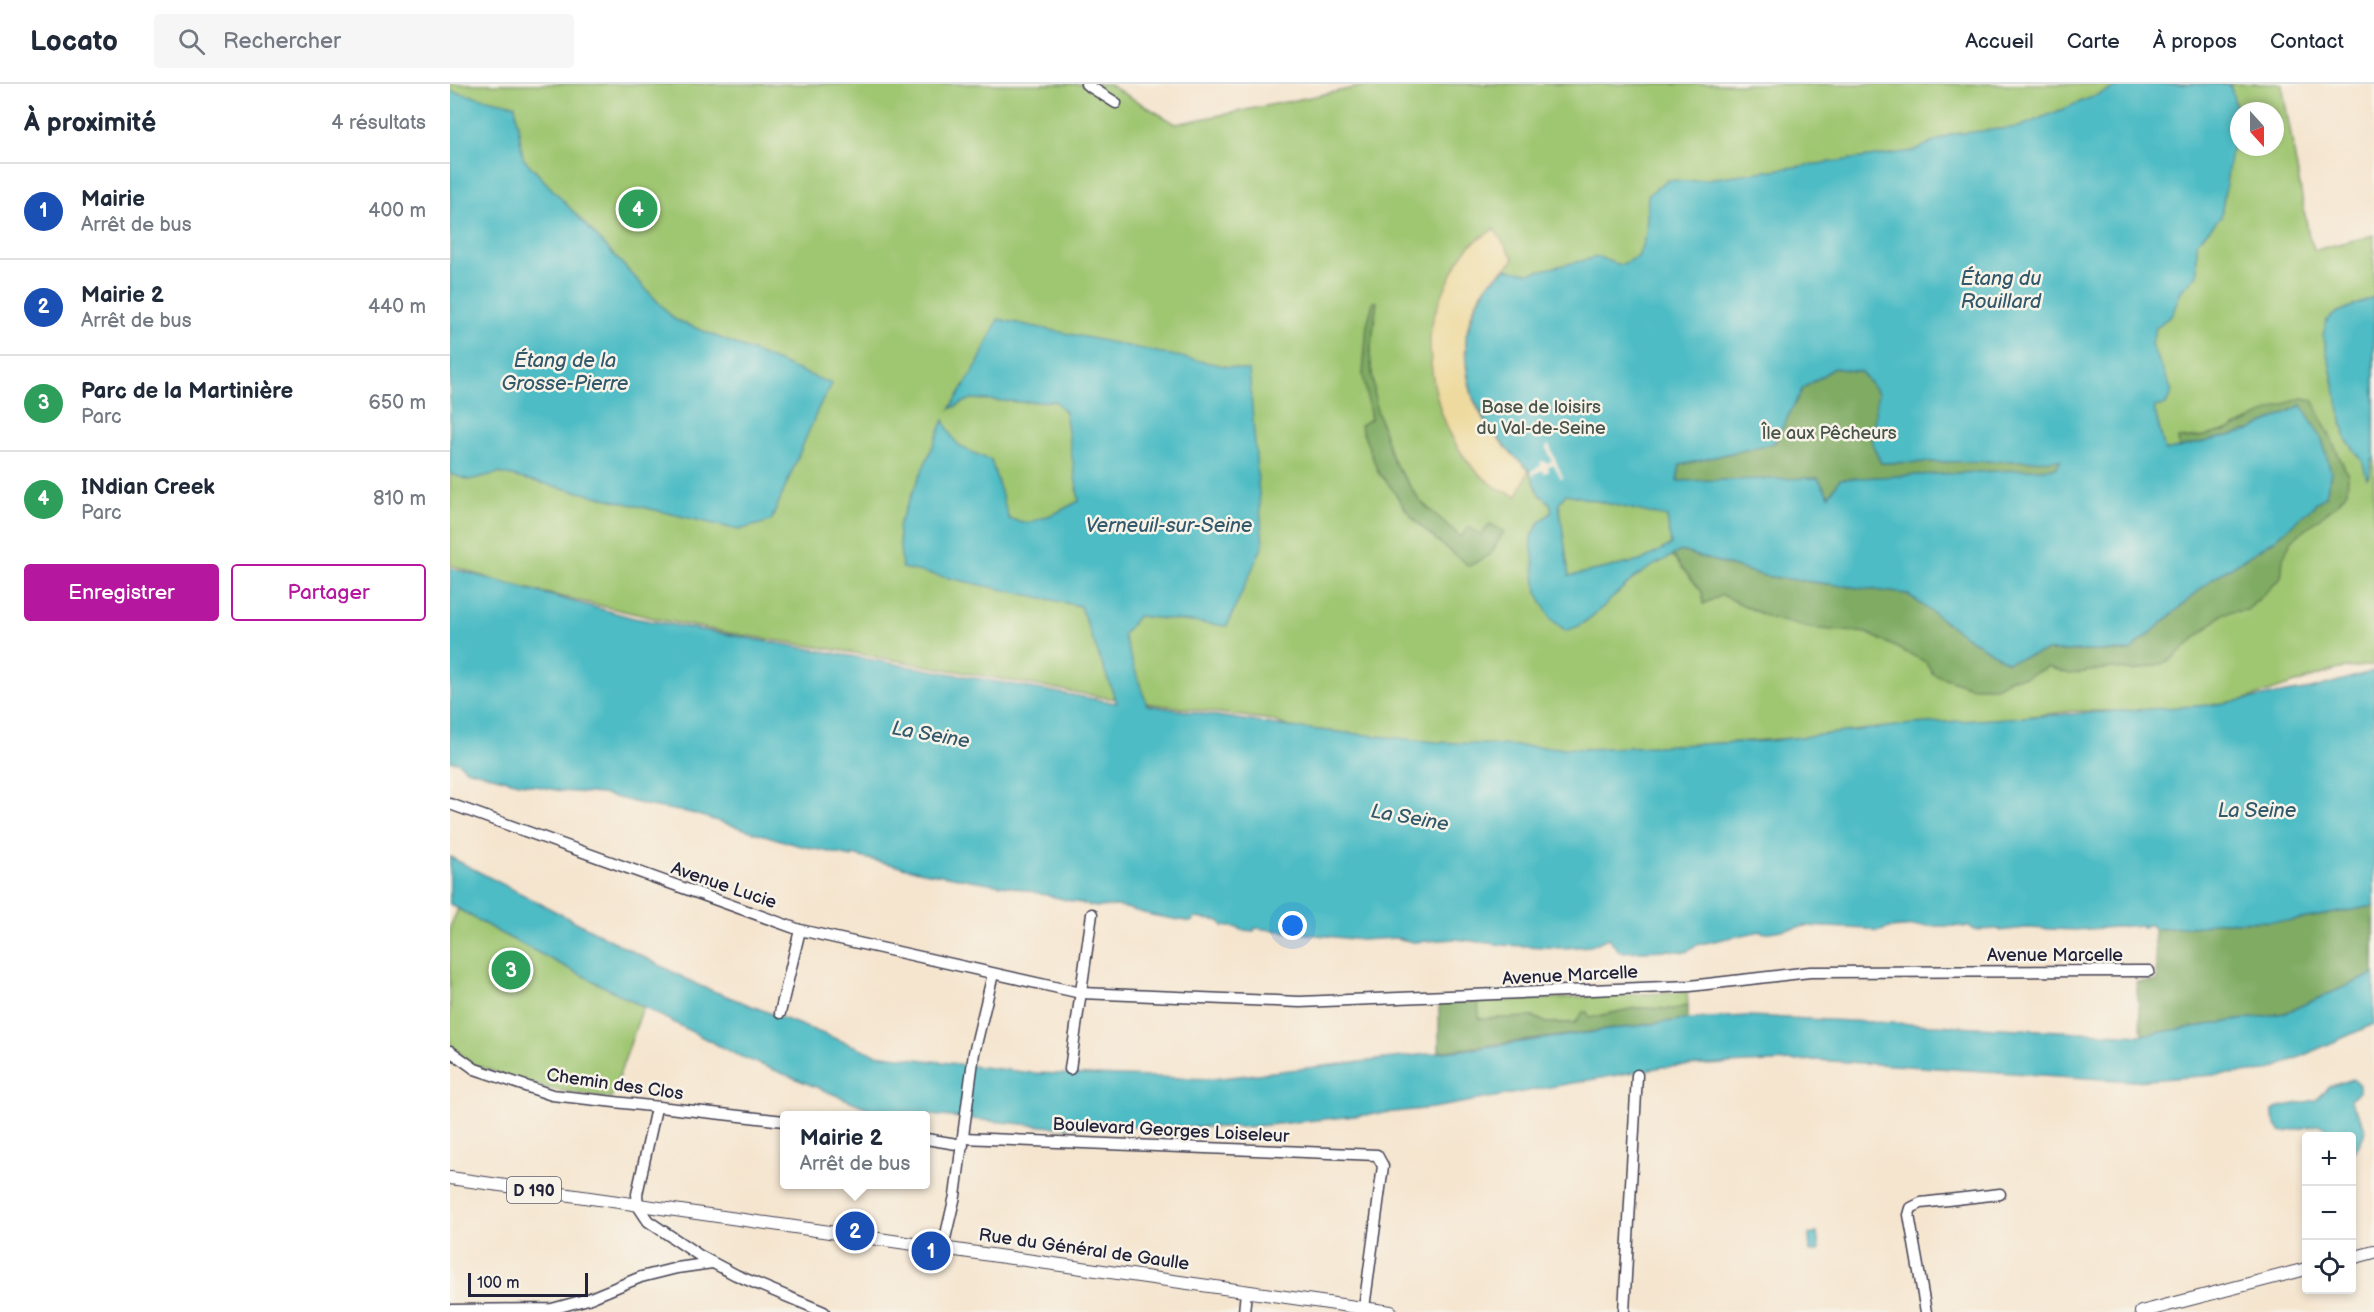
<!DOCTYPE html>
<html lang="fr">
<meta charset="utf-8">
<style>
:root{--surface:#fff;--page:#f6f6f7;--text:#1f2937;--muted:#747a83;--line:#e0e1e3;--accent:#b5179e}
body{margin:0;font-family:"Balsamiq Sans",sans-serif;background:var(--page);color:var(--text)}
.controls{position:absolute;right:18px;bottom:18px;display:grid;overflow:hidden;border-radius:6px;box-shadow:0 3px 9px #0003}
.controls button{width:54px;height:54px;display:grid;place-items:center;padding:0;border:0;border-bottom:2px solid var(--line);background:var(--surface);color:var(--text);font:30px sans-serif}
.compass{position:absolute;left:1780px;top:18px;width:54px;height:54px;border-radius:50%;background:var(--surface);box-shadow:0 3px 9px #0003;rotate:159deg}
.scale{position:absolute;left:18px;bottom:15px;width:120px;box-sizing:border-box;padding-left:6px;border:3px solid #22223b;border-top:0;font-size:16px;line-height:21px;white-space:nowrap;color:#22223b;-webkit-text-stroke:4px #f7f3e8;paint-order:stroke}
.you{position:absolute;left:843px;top:842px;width:21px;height:21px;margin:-15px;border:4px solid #fff;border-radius:50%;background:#1a73e8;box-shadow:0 0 0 9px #1a73e833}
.badge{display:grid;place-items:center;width:39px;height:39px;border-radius:50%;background:var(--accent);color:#fff;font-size:20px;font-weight:700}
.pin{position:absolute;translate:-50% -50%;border:3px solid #fff;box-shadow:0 2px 6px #0006}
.popup{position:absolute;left:330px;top:1027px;width:150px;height:78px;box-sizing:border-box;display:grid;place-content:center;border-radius:6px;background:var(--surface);filter:drop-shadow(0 2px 4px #0005);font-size:20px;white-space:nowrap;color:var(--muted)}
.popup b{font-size:22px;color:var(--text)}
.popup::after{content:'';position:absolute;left:50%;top:100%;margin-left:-12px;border:12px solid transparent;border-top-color:var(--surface)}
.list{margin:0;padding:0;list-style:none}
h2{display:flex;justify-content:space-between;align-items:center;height:78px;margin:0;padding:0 24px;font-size:26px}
h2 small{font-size:20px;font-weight:400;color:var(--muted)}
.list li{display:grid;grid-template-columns:39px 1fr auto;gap:18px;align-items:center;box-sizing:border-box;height:96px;padding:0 24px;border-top:2px solid var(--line)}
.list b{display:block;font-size:22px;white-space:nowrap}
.list p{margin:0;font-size:20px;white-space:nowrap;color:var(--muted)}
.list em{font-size:20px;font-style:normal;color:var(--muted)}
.actions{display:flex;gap:12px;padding:18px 24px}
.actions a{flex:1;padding:14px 0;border:2px solid var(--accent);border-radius:6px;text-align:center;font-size:21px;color:var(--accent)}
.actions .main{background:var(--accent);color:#fff}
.icon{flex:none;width:33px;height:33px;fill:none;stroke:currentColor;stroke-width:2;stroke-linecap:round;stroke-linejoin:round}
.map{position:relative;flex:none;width:1924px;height:1228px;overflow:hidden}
header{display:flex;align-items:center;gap:36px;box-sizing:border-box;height:84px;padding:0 30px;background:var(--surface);border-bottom:2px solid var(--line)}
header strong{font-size:28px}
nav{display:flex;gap:33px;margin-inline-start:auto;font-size:21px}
.search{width:420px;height:54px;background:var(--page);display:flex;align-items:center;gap:15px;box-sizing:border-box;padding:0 21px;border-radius:6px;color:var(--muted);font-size:22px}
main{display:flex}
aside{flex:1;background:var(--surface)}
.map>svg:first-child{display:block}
.green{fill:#9fc671;stroke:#607456;stroke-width:1.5;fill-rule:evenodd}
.forest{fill:#7fab63;stroke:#50664f;stroke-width:1.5}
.sand{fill:#eeda9e;stroke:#887e6c;stroke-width:1.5}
.water{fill:#4ebcc5;stroke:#386f80;stroke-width:1.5;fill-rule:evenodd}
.pier{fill:#f5e5cf}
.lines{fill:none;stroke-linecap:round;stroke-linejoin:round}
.minor-casing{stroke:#423f51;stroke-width:13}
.major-casing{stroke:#423f51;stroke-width:14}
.minor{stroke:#fff;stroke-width:10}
.major{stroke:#fff;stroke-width:12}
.labels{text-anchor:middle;stroke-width:5;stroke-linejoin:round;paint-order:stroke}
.shield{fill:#f7f3e8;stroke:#62616f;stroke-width:1.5}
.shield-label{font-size:16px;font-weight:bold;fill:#22223b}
.park-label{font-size:18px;fill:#48534b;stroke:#f7f3e8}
.street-label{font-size:18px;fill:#22223b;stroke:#f7f3e8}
.water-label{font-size:20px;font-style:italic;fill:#31586b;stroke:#f7f3e8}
</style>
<header>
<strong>Locato</strong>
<div class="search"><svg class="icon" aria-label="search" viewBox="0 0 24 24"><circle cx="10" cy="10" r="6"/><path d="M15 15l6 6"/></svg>Rechercher</div>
<nav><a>Accueil</a><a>Carte</a><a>À propos</a><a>Contact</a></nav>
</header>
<main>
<aside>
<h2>À proximité<small>4 résultats</small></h2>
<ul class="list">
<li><span class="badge" style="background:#1a4fb4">1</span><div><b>Mairie</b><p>Arrêt de bus</p></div><em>400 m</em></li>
<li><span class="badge" style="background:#1a4fb4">2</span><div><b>Mairie 2</b><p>Arrêt de bus</p></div><em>440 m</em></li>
<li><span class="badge" style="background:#2e9e5b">3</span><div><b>Parc de la Martinière</b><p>Parc</p></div><em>650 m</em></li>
<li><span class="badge" style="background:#2e9e5b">4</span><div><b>INdian Creek</b><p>Parc</p></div><em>810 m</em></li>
</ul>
<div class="actions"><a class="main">Enregistrer</a><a>Partager</a></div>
</aside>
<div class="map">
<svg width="1924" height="1228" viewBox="0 0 1924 1228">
<rect width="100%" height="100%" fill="#f7f3e8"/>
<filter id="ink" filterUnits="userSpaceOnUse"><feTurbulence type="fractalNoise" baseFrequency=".0167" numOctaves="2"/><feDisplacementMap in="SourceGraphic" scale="12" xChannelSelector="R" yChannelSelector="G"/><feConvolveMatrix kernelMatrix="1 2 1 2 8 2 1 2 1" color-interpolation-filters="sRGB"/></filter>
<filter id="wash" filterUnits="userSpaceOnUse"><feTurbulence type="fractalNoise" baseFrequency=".008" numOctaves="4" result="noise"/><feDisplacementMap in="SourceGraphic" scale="24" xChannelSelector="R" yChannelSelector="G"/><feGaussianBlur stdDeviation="1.35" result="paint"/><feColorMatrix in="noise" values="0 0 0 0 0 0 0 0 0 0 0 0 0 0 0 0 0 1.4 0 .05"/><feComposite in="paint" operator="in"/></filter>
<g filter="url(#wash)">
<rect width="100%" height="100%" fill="#f5e5cf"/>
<g class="green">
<path d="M0,0H658L726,40L924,0H1832L1859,153L1865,166L1924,151V581L1889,585L1759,627H1622L1481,645L1271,659L1082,669L839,643L821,636L652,613L399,568L280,549L212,536L53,499L0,481ZM1789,27H1825V63H1789Z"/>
<path d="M8,825L193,923L161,1015L95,1004L24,981L0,961V843Z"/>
<path d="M1237,908L1238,922L1223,925L1185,924L1140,934L1125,939H1097L1084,933L1029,935L1028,918Z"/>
</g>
<g class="forest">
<path d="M923,218H927L920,271L926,323L943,377L970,417L1011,453L1019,443L1031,451L1040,440L1054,447L1040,471L1019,482C999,466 978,451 961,432C949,419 943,401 929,390L910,341L921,335L913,290L917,241Z"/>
<path d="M1384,284L1411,288L1428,309L1422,359L1431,379L1611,375L1606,384L1379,412L1227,397L1230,381L1324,359L1353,304Z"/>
<path d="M1853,314L1863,316L1898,391L1897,407L1888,419L1841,457L1833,475L1831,494L1797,526L1774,529L1718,578L1684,587L1662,584L1620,590L1598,583L1576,593L1561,594L1546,603H1521L1483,590L1476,578L1417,549L1359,544L1320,534L1272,511L1253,520L1252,508L1222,471L1230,467L1315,492L1457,510L1509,548L1557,578L1597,567H1680L1762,495L1823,457L1876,411L1881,388L1872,356L1852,321L1799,347L1729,364L1728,355C1752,354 1779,347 1801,336C1821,326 1830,320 1853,314Z"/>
<path d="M1924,822V890L1835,929L1692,951L1686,898L1707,897L1704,845L1753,842L1763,838L1840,837Z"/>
<path d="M1028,918L1029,935L1084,933L1097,939H1125L1133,928H1137L1140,934L1185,924L1223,925L1238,922V935L989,968V919Z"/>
</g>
<path class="sand" d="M1044,145L1064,175C1056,185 1046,191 1038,200C1006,239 1010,303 1038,342C1050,358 1065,372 1079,386L1067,412C1060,409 1052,407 1046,403C999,373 980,310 980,257C980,237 989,218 997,200C1004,187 1009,171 1021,161C1028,155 1036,150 1044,145Z"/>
<g class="water">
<path d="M1674,0H1780L1789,34L1783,53L1771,133L1747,158V191L1731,207L1723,229L1706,244L1701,260L1722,307L1716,321L1704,323L1715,367L1799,347L1852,321L1872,356L1881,388L1876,411L1823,457L1762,495L1680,567H1597L1557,578L1509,548L1457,510L1315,492L1231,467C1217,475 1203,481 1190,490C1164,507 1147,537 1116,547L1101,535L1087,508L1081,455L1089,439L1102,428L1100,419L1089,410L1079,386L1057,365L1038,341L1023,314L1017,287L1016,252L1025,224L1038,200L1056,185L1079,189L1148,173L1170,181L1188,173L1196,150L1198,111L1217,96L1241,97L1463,67L1502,50L1569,43ZM1384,284L1411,288L1428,309L1422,359L1431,379L1611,376L1606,384L1390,395L1379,412L1368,394L1227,397L1230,381L1324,359L1353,304ZM1116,410L1217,433L1221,461L1190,477L1119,492L1109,419Z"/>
<path d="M0,7L65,21L73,74L224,235L382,300L369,323L321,437L289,446L49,389L19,396L0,390Z"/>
<path d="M1924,213V375L1922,376L1919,391L1917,394L1912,376L1896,355L1873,251L1877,236L1886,229Z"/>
<path d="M548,235L799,287L813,461L777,542L688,532L673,551L697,621L839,643L986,658L1136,665L1317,657L1463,640L1761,621L1861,605L1924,587V822L1840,837L1763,838L1753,842L1704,845L1701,841H1695V844H1692V841L1625,846L1576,844L1550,847V845L1524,846L1519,843L1504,842H1467L1439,844L1427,848L1418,845L1356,842L1314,849L1311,847L1246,861L1236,868L1219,866L1170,868L1158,854L1141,862L1113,864L1055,861L1005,855L963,858L946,854L911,856L805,844L804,847L790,846V844L773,842L770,837L745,834L741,838L701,831L668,822L646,823L563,803L473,788L402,771V773L347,761L241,729L200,722L152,710L111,707L65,698L16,685L8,678L0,677V484L184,534L667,619L630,522L452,484L448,442L494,336C506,366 512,364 541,376L559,435L578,439L606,429L629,417L615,328L605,317L572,318L521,315L500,325L527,281Z"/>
<path d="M0,773L248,901L425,970L582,989L763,995L1021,965L1238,935L1298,932L1692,951L1835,929L1924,890V940L1818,987L1684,997L1366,976L1212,983L983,1024L797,1043H603L420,1025L285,970L50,849L0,820Z"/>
<path d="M1903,995L1909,1001V1008L1900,1015C1912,1042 1924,1041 1904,1068L1902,1069V1052H1881L1873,1042L1868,1041L1835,1048L1830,1047C1825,1040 1822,1035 1823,1027L1829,1023L1866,1016L1878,1003Z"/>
<path d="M1367,1149L1369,1167L1360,1168L1359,1150Z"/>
</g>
<path class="pier" d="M1099,361L1113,394L1111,395L1104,381L1098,383L1099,387L1094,389L1093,386L1085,389L1083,394L1081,387L1091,382L1090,379L1094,377L1096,380L1102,377L1096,362Z"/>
</g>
<g filter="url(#ink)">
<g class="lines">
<g class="minor-casing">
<g id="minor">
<path d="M636,0L666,19"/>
<path d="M0,720L350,846L631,909L850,918L1240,902L1360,888L1699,887"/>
<path d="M330,929L350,846"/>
<path d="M0,967L25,985L102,1011L334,1037"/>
<path d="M620,985L642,830"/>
<path d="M206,1024L187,1110L188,1122L198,1137L250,1172L286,1191L374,1228"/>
<path d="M513,1054L927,1071L933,1082L914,1224"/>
<path d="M476,1055L513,1061"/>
<path d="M493,1163L505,1112L524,969L543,890"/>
<path d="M0,1226L102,1225L138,1215L191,1193L227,1184L262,1179"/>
<path d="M794,1228L796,1208"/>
<path d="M1174,1228L1187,991"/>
<path d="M1476,1228L1459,1131L1461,1124L1471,1119L1550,1110"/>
</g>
</g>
<g class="major-casing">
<g id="major">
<path d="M0,1094L941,1228"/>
<path d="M1902,1174L1924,1168"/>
<path d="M1691,1228L1856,1185"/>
</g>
</g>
<use href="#minor" class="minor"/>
<use href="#major" class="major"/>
</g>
</g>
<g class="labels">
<rect class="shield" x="57" y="1093" width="54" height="26" rx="4.5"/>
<g class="shield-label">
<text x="84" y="1112">D 190</text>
</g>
<g class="park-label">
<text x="1091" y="329">Base de loisirs<tspan x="1091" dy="21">du Val-de-Seine</tspan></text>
<text x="1379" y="355">Île aux Pêcheurs</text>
</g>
<g class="street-label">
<text transform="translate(274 801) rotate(19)" y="6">Avenue Lucie</text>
<text x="1605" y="877">Avenue Marcelle</text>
<text transform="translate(1120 891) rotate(-3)" y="6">Avenue Marcelle</text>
<text transform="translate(165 1000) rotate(8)" y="6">Chemin des Clos</text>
<text transform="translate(721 1046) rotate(3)" y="6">Boulevard Georges Loiseleur</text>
<text transform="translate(634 1165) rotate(8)" y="6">Rue du Général de Gaulle</text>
</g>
<g class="water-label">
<text x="1551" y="201">Étang du<tspan x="1551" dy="23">Rouillard</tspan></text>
<text x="115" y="283">Étang de la<tspan x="115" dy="23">Grosse-Pierre</tspan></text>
<text x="719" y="448">Verneuil-sur-Seine</text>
<text transform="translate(481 650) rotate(10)" y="7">La Seine</text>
<text x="1807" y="733">La Seine</text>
<text transform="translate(960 733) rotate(10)" y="7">La Seine</text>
</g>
</g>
</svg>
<div class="controls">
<button>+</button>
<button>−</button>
<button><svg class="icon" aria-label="locate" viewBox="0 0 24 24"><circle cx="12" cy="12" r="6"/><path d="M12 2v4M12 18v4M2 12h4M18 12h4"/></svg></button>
</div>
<svg class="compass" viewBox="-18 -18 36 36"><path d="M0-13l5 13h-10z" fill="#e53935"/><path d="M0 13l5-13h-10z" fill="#747a83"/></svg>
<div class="scale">100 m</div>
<div class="you"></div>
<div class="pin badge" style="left:481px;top:1167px;background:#1a4fb4">1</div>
<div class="pin badge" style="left:405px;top:1147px;background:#1a4fb4">2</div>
<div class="popup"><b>Mairie 2</b>Arrêt de bus</div>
<div class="pin badge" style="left:61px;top:886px;background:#2e9e5b">3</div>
<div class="pin badge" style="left:188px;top:125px;background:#2e9e5b">4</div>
</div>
</main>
